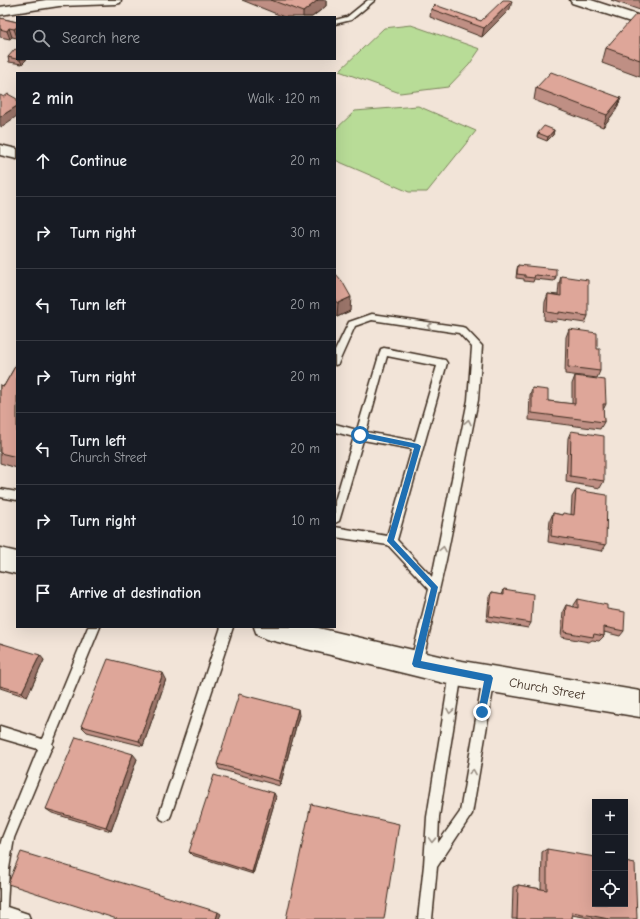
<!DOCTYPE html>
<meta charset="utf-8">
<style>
:root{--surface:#171b24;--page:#20242c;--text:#f1f3f6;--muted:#9ea1a6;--line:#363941}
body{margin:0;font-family:"Comic Neue",sans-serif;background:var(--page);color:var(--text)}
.controls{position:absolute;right:12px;bottom:12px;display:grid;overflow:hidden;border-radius:0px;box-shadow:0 4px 16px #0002}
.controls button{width:36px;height:36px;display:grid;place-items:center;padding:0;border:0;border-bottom:1px solid var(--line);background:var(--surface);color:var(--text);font:20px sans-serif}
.stop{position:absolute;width:12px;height:12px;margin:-9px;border:3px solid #1f6fb2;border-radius:50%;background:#fff}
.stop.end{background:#1f6fb2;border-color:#fff;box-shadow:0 1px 4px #0008}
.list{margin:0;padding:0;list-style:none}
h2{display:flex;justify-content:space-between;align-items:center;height:52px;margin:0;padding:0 16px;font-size:17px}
h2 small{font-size:13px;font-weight:400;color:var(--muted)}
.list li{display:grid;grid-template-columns:26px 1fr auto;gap:12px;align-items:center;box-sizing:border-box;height:72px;padding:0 16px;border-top:1px solid var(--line)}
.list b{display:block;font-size:15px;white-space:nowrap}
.list p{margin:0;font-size:13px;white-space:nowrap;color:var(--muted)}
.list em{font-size:13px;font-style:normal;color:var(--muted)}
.icon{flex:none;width:22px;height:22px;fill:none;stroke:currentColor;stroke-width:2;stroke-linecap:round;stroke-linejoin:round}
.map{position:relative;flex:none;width:640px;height:919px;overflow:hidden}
.search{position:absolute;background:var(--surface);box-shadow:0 4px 16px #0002;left:16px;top:16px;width:320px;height:44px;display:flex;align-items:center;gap:10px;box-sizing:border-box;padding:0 14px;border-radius:0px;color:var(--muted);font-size:15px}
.panel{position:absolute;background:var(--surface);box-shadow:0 4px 16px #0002;left:16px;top:72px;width:320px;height:556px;border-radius:0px}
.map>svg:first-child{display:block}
.green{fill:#b8dc97;stroke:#7a835a}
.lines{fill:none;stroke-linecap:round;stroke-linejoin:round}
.lane-casing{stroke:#3b2a1e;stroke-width:3}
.street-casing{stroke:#3b2a1e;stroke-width:3}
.secondary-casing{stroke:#3b2a1e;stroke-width:3}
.lane{fill:#f7f3e8;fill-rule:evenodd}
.street{fill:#f7f3e8;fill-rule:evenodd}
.secondary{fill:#f7f3e8;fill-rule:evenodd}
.wall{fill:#bf8f84;stroke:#3b2a1e}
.shaded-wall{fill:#9b746b;stroke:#3b2a1e}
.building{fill:#dea699;stroke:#3b2a1e}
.oneway{stroke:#998e83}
.route{fill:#1f6fb2}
.labels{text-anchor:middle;stroke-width:3;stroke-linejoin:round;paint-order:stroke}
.street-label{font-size:13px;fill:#3b2a1e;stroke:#f7f3e8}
</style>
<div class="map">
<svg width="640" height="919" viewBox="0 0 640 919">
<rect width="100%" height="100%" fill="#f2e4d8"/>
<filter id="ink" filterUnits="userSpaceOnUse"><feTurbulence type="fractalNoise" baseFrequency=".025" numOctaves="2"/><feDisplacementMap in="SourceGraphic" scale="8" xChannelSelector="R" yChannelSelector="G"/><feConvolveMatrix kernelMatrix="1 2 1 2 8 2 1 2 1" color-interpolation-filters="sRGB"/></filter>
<g filter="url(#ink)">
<g class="green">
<path d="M411,25L480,49L469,65L448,87L400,93L339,71L384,28Z"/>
<path d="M418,106L476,131L427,192H409L335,160V130L355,111Z"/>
</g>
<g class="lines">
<g class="lane-casing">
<g id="lane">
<path d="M368,0H375L351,20L335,24V20L347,17Z"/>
<path d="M372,314L462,327L465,328L482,346L478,400L446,560L422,664L420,668L416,670L412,668L410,664L429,589L388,545L335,537V527L387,536L412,449L363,440L340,518L339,521L335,523V501L354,437L335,432V424L357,430L381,349L384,348L445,360L447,363L397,540L432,577L468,400L472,347L459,333L372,320L355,326L338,364L335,365V351L349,322ZM387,356L437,366L415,441L366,432Z"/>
<path d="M0,489L17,492V500L0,497Z"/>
<path d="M88,627H100L52,744L53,746L50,751L14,838L9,869L7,907L28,914L30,919H0V846L2,838L38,749L0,738V726L42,739Z"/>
<path d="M221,627H233L171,815L169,819L165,821L161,819L159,815Z"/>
<path d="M456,667L460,669L462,673L439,817L438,843L460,812L483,678L485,674L489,672L493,674L495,678L472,814L437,867L432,919H418L424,865L427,817L450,673L452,669Z"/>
</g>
</g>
<g class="street-casing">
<g id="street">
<path d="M46,0H121L120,3L115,4L59,6L0,15V7Z"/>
<path d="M0,145L17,149V159L0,155Z"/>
</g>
</g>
<g class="secondary-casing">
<g id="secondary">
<path d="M570,0H591L640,16V25L572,3Z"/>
<path d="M0,548L17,552V574L0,570Z"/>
<path d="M254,627H314L456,660L640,691V717L456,686L266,639L257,635Z"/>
</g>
</g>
<use href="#lane" class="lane"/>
<use href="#street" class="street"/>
<use href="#secondary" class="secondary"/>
</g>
<g class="wall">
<path d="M242,0H326V6L312,17H284Z"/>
<path d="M611,0H640V10Z"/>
<path d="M431,9L481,21L510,9L482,37L430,17Z"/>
<path d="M640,15V77L602,63L606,48Z"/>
<path d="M0,18L17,22V38L12,37L10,39L0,37Z"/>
<path d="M8,57L27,59L22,64L9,62Z"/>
<path d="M536,88L621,98L616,110L603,127L534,100Z"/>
<path d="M554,130L553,135L547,141L537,137L538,133Z"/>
<path d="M518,265L556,277L554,281L534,279L533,282L524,281V279L516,278L517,269Z"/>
<path d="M335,273L350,311L337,317L335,315Z"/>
<path d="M561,276L588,316L585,323L557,319L556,322L544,320L545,302L548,294L558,295L559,284Z"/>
<path d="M569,329L600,371L597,378L565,374L566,337Z"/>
<path d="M17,363V468L0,463V385L4,386Z"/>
<path d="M575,376L606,404L603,410L604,422L600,429L529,420L530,395L532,388L548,401L572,404V384Z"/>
<path d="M571,431L604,481L600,488L566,482L568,438Z"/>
<path d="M576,490L606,545L602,551L548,542L550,520L553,513L562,515H571L572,497Z"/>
<path d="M504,589L531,623L528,628L487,621L489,597L492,592L502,594Z"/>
<path d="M578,599L624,631L620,636L604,632V636L599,641L592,640L589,642L561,637L563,611L566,605L574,607V605Z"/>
<path d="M0,643L44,660L27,697L0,688Z"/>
<path d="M166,679L143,746L87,732L81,726Z"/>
<path d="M299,715L280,786L219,769L217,764Z"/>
<path d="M137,759L111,831L52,813L46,809Z"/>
<path d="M276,797L253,874L192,855L189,852Z"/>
<path d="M547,849L637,919H595L572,915V919H512L513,887L518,885L541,889L542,852Z"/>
</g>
<g class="shaded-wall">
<path d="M318,0H326V6L312,17H303V12Z"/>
<path d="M512,1L510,9L482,37L484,28Z"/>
<path d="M17,27V37L14,29Z"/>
<path d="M9,28L12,37L10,39L7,31Z"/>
<path d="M21,59H27L22,64L20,60Z"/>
<path d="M621,98L616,110L603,127L607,115Z"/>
<path d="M17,106V116L1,127L0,123V117Z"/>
<path d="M554,130L553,135L547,141L548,137Z"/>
<path d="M351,297L350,311L337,317L338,303Z"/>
<path d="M40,655L44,660L27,697L22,692Z"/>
<path d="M163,673L166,679L143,746L139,741Z"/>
<path d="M298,709L299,715L280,786L279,781Z"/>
<path d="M133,754L137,759L111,831L106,827Z"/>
<path d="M274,793L276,797L253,874L252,872Z"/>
<path d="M218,912L221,914L219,919H216Z"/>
</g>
<g class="building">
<path d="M271,0H318L303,12Z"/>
<path d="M503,0H509L512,1L484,28L431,9L435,5L481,21Z"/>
<path d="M636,14L640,15V60L606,48Z"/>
<path d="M0,18L17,22V27L14,29L9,28L7,31L0,29Z"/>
<path d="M15,49L17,50V59H21L20,60L8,57Z"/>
<path d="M551,72L621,98L607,115L536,88Z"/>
<path d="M8,94L17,99V106L0,117V95L4,97Z"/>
<path d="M544,126L554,130L548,137L538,133Z"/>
<path d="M518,265L556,269V277L535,275L534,278L525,277V275L517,274Z"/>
<path d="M335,273L342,281L351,297L338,303L335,301Z"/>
<path d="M561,276L588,280V316L559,312V314L547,312L548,294L561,296Z"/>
<path d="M569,329L597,333V349H600V371L568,367Z"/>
<path d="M17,363V457L0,453V385L4,386Z"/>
<path d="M575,376L605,380L606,404H603L604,422L532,413V388L548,390V401L575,404Z"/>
<path d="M571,431L604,436V481L570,476Z"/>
<path d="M576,490L607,495L606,545L551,536L553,513L562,515L563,513L574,515Z"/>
<path d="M504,589L533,594L531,623L489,616L492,592L504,594Z"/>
<path d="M578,599L607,605V609L625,612L624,631L604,627V636L594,634L593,637L564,632L566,605L578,608Z"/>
<path d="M0,643L40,655L22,692L0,686Z"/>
<path d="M108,659L163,673L139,741L81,726Z"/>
<path d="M239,694L298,709L279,781L217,764Z"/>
<path d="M76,737L133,754L106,827L46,809Z"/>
<path d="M214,775L274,793L252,872L189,852Z"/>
<path d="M311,804L399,824L384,919H286Z"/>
<path d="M547,849L595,857V904H625V862L635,864L637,919H609L572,912V919H517L518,885L547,890Z"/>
<path d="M21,852L218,912L216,919H117L8,884Z"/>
</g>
<defs><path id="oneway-chevron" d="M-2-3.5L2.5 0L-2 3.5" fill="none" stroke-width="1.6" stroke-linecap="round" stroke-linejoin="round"/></defs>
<g class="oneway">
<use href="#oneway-chevron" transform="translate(430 326) rotate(-172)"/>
<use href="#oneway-chevron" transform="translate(468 422) rotate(-79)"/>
<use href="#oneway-chevron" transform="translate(443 549) rotate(-79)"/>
<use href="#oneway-chevron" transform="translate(450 711) rotate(99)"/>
<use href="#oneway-chevron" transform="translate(473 772) rotate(-81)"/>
<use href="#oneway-chevron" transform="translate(432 840) rotate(92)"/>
</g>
</g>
<path class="route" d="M360,432L418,444L421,446L394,540L438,587L421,661L491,675L493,678L485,714H479L478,712L484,681L414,667L412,664L431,588L387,541L414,448L360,437L357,435Z"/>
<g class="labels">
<g class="street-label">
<text transform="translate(547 688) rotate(10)" y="5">Church Street</text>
</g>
</g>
</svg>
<div class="controls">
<button>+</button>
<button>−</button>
<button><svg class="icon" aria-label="locate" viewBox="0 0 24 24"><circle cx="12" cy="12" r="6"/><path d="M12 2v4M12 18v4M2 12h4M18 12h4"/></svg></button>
</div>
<div class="stop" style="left:360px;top:435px"></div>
<div class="stop end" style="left:482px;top:712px"></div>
<div class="search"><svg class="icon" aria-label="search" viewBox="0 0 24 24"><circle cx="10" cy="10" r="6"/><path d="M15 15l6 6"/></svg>Search here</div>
<section class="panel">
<h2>2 min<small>Walk · 120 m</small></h2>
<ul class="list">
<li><svg class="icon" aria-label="ahead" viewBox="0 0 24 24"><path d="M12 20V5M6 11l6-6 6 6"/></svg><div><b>Continue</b></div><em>20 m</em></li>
<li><svg class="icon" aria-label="right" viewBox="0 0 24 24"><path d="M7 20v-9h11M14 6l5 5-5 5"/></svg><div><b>Turn right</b></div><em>30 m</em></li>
<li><svg class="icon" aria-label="left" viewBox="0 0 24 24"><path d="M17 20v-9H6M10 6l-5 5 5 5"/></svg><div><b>Turn left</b></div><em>20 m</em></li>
<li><svg class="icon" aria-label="right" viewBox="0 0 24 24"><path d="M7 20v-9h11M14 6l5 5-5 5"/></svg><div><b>Turn right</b></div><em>20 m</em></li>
<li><svg class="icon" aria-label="left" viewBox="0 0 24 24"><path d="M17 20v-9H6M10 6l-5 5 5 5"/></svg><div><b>Turn left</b><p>Church Street</p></div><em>20 m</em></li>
<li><svg class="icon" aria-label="right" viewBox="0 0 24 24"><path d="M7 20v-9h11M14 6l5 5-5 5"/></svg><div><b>Turn right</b></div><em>10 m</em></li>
<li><svg class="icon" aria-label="arrive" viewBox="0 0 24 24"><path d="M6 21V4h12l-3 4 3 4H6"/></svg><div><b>Arrive at destination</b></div></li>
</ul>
</section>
</div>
